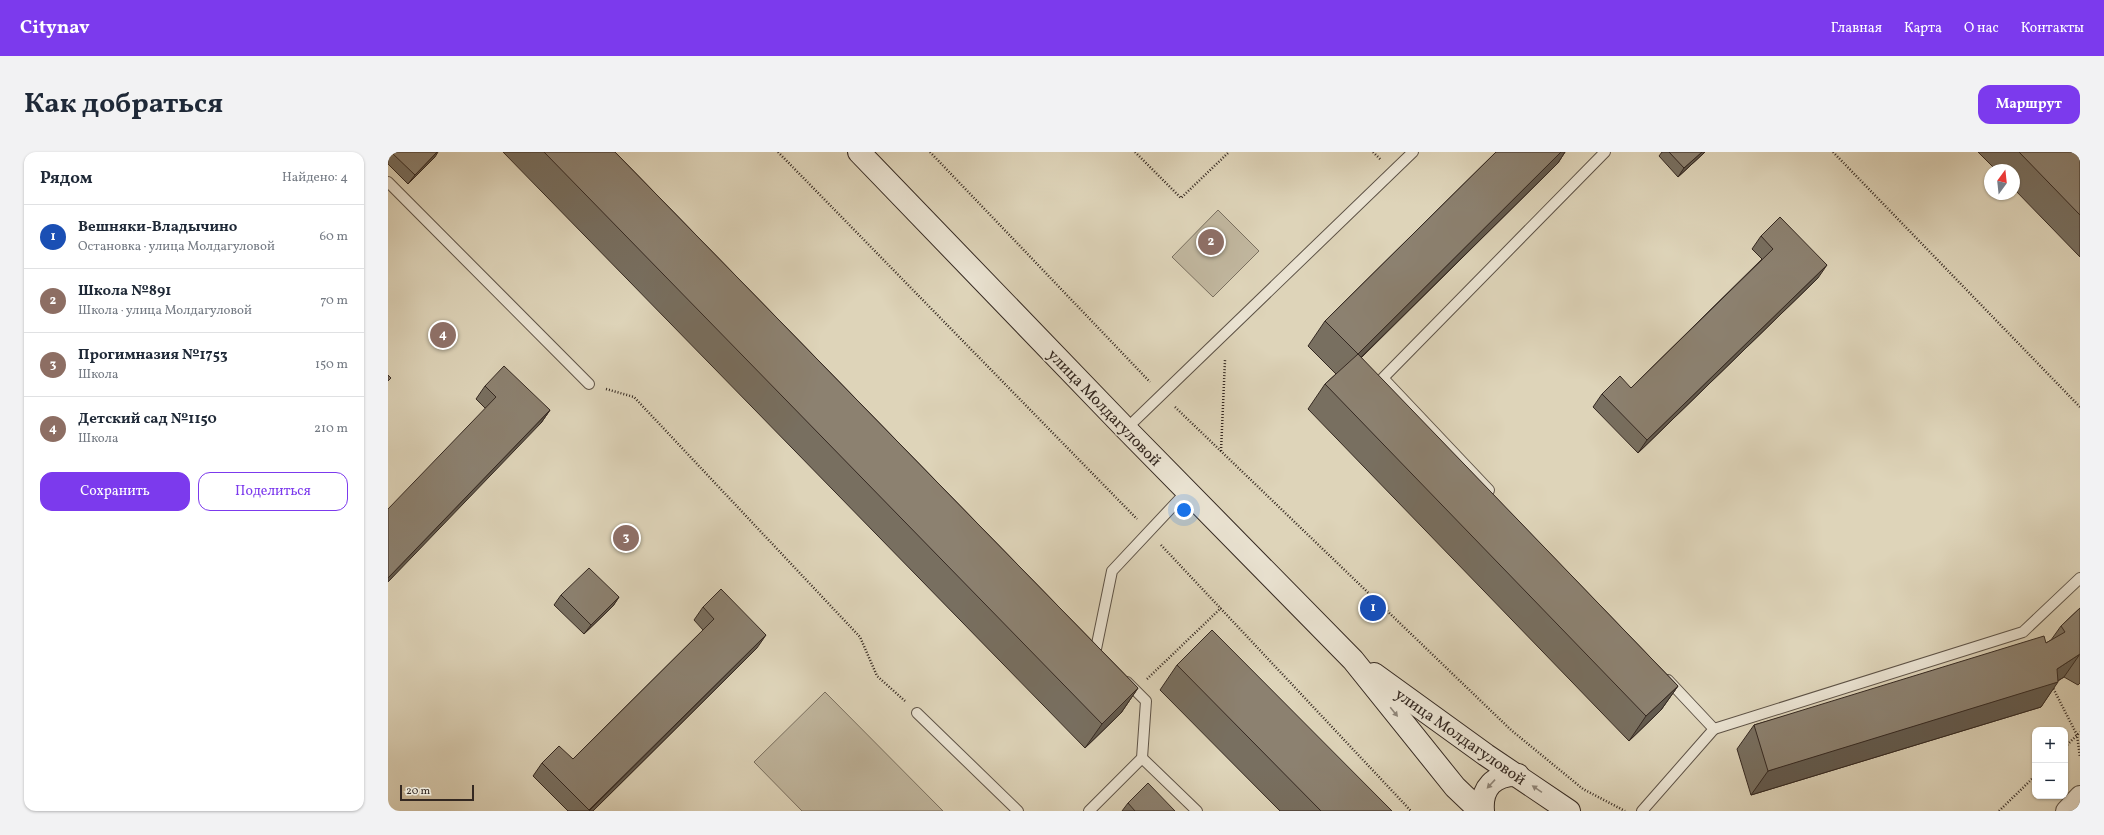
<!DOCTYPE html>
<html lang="ru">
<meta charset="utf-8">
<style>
:root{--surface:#fff;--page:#f2f2f3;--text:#1f2937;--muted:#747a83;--line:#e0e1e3;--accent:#7c3aed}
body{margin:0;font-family:Vollkorn,serif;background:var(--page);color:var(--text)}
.controls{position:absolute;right:12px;bottom:12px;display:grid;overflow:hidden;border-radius:8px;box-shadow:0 1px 3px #0004}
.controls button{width:36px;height:36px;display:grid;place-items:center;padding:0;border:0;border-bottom:1px solid var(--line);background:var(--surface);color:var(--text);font:20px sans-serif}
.compass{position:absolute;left:1596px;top:12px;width:36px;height:36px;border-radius:50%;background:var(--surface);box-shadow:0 1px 3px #0004;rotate:15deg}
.scale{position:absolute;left:12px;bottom:10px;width:74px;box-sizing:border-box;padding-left:4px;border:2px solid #342821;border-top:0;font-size:11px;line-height:14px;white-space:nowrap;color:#342821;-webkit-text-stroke:3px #eae3d2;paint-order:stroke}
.you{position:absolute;left:796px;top:358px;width:14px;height:14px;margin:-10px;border:3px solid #fff;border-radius:50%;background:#1a73e8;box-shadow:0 0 0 6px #1a73e833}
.badge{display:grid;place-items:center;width:26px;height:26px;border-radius:50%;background:var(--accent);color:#fff;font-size:13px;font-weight:700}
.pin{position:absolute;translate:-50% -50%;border:2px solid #fff;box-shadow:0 1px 4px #0006}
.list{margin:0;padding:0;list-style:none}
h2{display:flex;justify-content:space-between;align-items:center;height:52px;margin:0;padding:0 16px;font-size:17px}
h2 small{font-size:13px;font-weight:400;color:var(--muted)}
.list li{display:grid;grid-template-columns:26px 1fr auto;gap:12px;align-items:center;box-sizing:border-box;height:64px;padding:0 16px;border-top:1px solid var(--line)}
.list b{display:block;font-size:15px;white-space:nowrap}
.list p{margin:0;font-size:13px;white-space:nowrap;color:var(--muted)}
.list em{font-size:13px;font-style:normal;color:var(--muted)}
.actions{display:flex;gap:8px;padding:12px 16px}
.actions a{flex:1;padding:9px 0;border:1px solid var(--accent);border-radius:12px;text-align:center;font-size:14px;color:var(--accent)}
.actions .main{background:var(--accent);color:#fff}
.map{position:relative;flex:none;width:1692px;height:659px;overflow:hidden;border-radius:12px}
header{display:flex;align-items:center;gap:24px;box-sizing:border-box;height:56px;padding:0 20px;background:var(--accent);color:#fff}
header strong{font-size:19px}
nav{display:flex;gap:22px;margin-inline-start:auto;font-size:14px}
.intro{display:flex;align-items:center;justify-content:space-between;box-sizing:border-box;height:96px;padding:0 24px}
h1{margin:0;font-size:28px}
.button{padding:10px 18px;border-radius:12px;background:var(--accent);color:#fff;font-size:14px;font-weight:700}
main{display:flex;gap:24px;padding:0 24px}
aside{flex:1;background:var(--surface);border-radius:12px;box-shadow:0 1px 3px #0004}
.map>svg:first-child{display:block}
.green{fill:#c1b79f;stroke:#7a7060}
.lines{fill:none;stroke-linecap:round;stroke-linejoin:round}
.lane-casing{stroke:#5e5347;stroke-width:12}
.street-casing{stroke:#5e5347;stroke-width:22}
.secondary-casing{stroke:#342821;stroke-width:24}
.path{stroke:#342821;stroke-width:2.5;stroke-dasharray:1 2;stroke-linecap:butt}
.lane{stroke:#eae3d2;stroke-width:10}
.street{stroke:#eae3d2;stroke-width:20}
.secondary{stroke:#eae3d2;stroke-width:22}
.wall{fill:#786f60;stroke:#342821}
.shaded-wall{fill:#625a4e;stroke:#342821}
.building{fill:#8c8170;stroke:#342821}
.oneway{fill:#8f867a}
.labels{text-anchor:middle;stroke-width:3.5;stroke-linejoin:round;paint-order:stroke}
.street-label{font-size:16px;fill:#342821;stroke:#eae3d2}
</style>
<header>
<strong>Citynav</strong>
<nav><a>Главная</a><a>Карта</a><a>О нас</a><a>Контакты</a></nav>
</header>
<div class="intro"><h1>Как добраться</h1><a class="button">Маршрут</a></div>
<main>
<aside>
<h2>Рядом<small>Найдено: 4</small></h2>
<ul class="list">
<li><span class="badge" style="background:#1a4fb4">1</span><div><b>Вешняки-Владычино</b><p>Остановка · улица Молдагуловой</p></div><em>60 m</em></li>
<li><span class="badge" style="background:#8d6e63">2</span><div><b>Школа №891</b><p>Школа · улица Молдагуловой</p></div><em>70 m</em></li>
<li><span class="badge" style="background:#8d6e63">3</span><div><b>Прогимназия №1753</b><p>Школа</p></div><em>150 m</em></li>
<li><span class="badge" style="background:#8d6e63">4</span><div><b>Детский сад №1150</b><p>Школа</p></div><em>210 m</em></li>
</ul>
<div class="actions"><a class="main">Сохранить</a><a>Поделиться</a></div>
</aside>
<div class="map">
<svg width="1692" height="659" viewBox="0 0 1692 659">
<rect width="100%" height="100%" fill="#ded4b9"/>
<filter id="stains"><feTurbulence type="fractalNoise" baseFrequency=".005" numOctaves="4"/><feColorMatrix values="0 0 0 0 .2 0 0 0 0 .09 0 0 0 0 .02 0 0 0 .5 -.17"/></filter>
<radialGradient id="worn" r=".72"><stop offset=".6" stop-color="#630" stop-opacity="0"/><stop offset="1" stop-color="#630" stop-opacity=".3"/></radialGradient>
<g class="green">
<path d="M830,58L871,99L825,145L784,105Z"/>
<path d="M437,540L555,659H414L366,610Z"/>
</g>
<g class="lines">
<g class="lane-casing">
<g id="lane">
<path d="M0,30L201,232"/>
<path d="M738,277L1025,0"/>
<path d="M1101,338L995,226L1217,0"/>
<path d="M708,497L724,419L799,339"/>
<path d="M529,561L630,659"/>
<path d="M1326,577L1635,480L1692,426"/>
<path d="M754,606L809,659"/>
<path d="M701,659L754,606L758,549L739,530"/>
<path d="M1254,659L1326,577L1280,528"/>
</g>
</g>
<g class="street-casing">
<path id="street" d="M1678,659L1692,644"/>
</g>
<g class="secondary-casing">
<g id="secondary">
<path d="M471,0L738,277L965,508L1067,635L1092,659"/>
<path d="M986,522L1098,603L1181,659"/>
<path d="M1095,659C1093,636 1106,622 1130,623"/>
</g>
</g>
<g class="path">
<path d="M390,0L749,367"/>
<path d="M542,0L762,230"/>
<path d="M747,0L793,46L841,0"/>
<path d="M985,0L993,8"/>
<path d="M1445,0L1692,255"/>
<path d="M218,237L246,245L472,485L489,524L517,549"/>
<path d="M787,255L1123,578L1195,637L1237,659"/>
<path d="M833,299L837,208"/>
<path d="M773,393L1023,659"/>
<path d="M759,527L833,456"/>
<path d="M1664,534L1689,583L1692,605"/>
<path d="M1677,595L1692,580"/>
<path d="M1611,659L1647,624"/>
</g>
<use href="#lane" class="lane"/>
<use href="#street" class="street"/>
<use href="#secondary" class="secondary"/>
</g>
<g class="wall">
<path d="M3,0L47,5L20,32L0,12V5Z"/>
<path d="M115,0H227L750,536L733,561L697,596Z"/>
<path d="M1108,0H1177L1170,11L973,206L1290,534L1273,558L1241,589L920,257L937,232L948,222L920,194L937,169Z"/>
<path d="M1274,0H1317L1290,25L1271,4Z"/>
<path d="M1590,0H1692V105L1626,37V18H1608Z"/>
<path d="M1373,84L1430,126L1250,301L1205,255L1214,242L1243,236L1374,107L1364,97Z"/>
<path d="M97,234L162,258L153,271L97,256L88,247Z"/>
<path d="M173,443L231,445L225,454L196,482L166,453Z"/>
<path d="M315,455L369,496L205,659H180L145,624L154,611L185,607L315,478L306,468Z"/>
<path d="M1692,456V531L1690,533L1676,525L1670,529L1653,555L1363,643L1349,597L1366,573L1658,491L1663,488L1673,474Z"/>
<path d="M789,513L1004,659H892L772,538Z"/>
<path d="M740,651L787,659H734Z"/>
</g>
<g class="shaded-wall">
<path d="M49,0H50L47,5L20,32L27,23Z"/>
<path d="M1173,0H1177L1170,11L952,226L970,202Z"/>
<path d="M1314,0H1317L1290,25L1296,16Z"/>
<path d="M1439,113L1430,126L1250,301L1259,288Z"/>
<path d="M162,258L153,271L0,430V426Z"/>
<path d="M231,445L225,454L196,482L203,473Z"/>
<path d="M378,483L369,496L205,659H201Z"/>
<path d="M1692,502L1676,525L1666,531L1670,530L1653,555L1363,643L1380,619L1669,517Z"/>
<path d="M1290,534L1273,558L1241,589L1258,564Z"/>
<path d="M750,536L733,561L697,596L714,572Z"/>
</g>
<g class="building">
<path d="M3,0H49L27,23Z"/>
<path d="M156,0H227L750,536L714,572Z"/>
<path d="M1108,0H1173L970,202L937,169Z"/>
<path d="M1281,0H1314L1296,16Z"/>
<path d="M1631,0H1692V63Z"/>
<path d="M1392,65L1439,113L1259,288L1214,242L1232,224L1243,236L1385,97L1373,84Z"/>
<path d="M970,202L1290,534L1258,564L937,232Z"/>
<path d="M116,214L162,258L0,426V357L108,245L97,234Z"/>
<path d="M0,223L3,226L0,229Z"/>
<path d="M201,416L231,445L203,473L173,443Z"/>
<path d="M333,437L378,483L201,658L154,611L171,594L185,607L326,467L315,455Z"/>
<path d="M1692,456V502L1669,517L1670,530L1380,619L1366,573L1656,484L1658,491L1677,480L1673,474Z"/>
<path d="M824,478L1004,659H933L789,513Z"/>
<path d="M760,631L787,659H747L740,651Z"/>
</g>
<defs><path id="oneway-solid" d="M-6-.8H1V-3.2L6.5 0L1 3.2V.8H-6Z"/></defs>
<g class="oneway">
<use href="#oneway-solid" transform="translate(1006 560) rotate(51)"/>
<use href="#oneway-solid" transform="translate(1103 632) rotate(133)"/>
<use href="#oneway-solid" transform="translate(1149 637) rotate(-146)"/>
</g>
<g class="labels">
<g class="street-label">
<text transform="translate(717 255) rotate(46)" y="6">улица Молдагуловой</text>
<text transform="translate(1073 584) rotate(35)" y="6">улица Молдагуловой</text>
</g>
</g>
<rect width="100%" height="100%" filter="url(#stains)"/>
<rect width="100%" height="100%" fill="url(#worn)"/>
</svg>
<div class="controls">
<button>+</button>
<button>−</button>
</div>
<svg class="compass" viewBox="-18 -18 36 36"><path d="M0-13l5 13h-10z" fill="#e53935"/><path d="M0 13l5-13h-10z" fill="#747a83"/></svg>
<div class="scale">20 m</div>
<div class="you"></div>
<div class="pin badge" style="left:985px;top:456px;background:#1a4fb4">1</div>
<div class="pin badge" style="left:823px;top:90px;background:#8d6e63">2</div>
<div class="pin badge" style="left:238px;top:386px;background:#8d6e63">3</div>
<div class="pin badge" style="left:55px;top:183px;background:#8d6e63">4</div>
</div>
</main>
